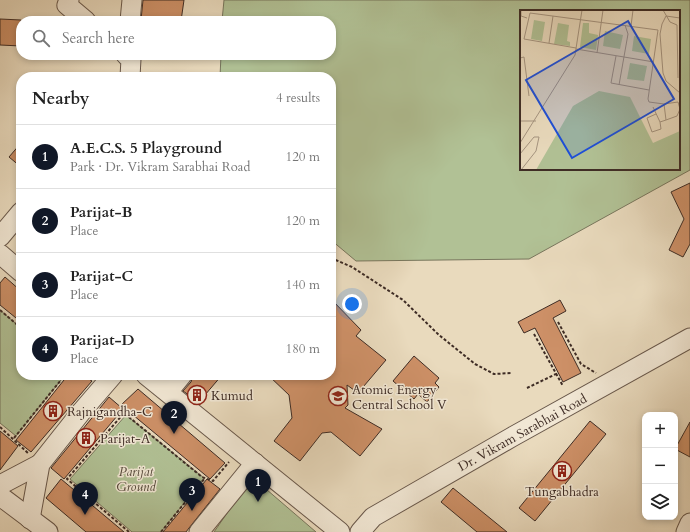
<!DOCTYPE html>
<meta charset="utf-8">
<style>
:root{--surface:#fff;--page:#f2f2f2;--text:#222;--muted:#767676;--line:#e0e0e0;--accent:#111827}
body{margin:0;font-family:Cardo,serif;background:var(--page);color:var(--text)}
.controls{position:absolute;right:12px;bottom:12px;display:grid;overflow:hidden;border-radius:8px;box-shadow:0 2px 6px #0003}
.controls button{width:36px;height:36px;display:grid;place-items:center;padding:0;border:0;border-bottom:1px solid var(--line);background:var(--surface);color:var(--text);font:20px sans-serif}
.you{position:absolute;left:352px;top:304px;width:14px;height:14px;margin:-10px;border:3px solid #fff;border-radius:50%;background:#1a73e8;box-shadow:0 0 0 6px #1a73e833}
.badge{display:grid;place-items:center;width:26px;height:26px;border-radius:50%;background:var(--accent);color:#fff;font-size:13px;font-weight:700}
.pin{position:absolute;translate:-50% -33px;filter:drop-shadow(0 1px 2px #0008)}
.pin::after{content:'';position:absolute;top:21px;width:14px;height:12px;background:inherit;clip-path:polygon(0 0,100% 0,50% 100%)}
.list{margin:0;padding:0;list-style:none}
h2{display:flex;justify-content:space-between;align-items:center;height:52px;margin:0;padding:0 16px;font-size:17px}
h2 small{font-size:13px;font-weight:400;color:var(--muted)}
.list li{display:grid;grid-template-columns:26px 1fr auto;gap:12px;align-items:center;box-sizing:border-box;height:64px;padding:0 16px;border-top:1px solid var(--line)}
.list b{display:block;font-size:15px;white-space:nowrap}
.list p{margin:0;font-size:13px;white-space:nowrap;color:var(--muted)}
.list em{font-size:13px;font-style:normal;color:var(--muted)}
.icon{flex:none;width:22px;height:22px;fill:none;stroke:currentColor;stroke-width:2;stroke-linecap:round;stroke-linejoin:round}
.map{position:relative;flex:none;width:690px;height:532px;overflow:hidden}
.search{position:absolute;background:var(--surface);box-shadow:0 2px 6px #0003;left:16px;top:16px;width:320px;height:44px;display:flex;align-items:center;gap:10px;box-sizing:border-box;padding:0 14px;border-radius:16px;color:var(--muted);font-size:15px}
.panel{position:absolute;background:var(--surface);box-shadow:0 2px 6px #0003;left:16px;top:72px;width:320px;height:308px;border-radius:16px}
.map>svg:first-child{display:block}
.green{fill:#b1c195;stroke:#78765d;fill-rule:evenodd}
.building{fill:#cd9067;stroke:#3e2c25}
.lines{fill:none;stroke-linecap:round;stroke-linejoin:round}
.minor-casing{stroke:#69584b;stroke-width:21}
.path{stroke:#3e2c25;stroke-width:2;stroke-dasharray:3 2;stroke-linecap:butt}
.minor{stroke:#f1e7d4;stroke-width:19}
.labels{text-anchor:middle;stroke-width:3;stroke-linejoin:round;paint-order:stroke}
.poi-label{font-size:13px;fill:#3e2c25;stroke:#f1e7d4;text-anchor:start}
.street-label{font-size:13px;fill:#3e2c25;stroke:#f1e7d4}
.park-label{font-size:13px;font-style:italic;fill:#554a3b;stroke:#f1e7d4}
.inset-road{fill:none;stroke:#a59480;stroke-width:1}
.view{fill:#1d4ed8;fill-opacity:0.15;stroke:#1d4ed8;stroke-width:2}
.inset-edge{fill:none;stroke:#3e2c25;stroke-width:2}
</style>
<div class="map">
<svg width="690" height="532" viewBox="0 0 690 532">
<rect width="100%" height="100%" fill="#e9dabd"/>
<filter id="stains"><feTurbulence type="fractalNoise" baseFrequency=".005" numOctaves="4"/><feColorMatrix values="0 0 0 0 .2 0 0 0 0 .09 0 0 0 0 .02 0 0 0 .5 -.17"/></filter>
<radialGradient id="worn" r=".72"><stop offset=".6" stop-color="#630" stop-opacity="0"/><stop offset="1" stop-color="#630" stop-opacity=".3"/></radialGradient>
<g class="green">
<path d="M224,0H690V170L529,259L356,261L331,240V77H220L221,55H331V21H222ZM521,11H679V169H521Z"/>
<path d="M0,310L21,328V375H65L16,436L0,423Z"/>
<path d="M126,415L204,478L161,532H132L70,479Z"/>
<path d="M252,477L316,532H214Z"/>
</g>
<g class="building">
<path d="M143,0H184L181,21L141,20Z"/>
<path d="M0,19L21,20V46L0,45Z"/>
<path d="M21,143V167L9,157Z"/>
<path d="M690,183V244L683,257L669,250L684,219L671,192Z"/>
<path d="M5,277L21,291V322L0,305V283Z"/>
<path d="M331,299L361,330L356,336L386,360L358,393L347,385L348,405L345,408L382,429L360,456L331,432L322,433L300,461L274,441L292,418L289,395L268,375H331Z"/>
<path d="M560,300L566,311L553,318L581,373L563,382L535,328L524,333L518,322Z"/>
<path d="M414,356L439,378L435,383L439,387L427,402L418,394L414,399L393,381Z"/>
<path d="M68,375H82L92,381L31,452L16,440Z"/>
<path d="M193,375H222L199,402L183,391L191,382Z"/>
<path d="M138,389L225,463L210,479L121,405Z"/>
<path d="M109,397L123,409L64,479L51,468Z"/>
<path d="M590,421L606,434L535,521L519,508Z"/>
<path d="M690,422V457L675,449Z"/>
<path d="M0,431L18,446L0,470Z"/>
<path d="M61,479L124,532H86L46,498Z"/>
<path d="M207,479L220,489L189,528L186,532H163Z"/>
<path d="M453,488L507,532H477L441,502Z"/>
</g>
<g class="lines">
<g class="minor-casing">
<g id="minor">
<path d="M69,0L67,5L86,21"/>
<path d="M130,21L132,0"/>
<path d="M126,55L131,59L130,77"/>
<path d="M0,237L21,212"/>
<path d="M0,254L21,272"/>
<path d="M146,375L340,532"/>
<path d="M168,392L182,375"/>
<path d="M0,485L40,464"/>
<path d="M0,496L48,532"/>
<path d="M30,519L40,464L82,411L113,375"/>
<path d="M199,532L255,463"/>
<path d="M360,532L373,517L512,437L690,338"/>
<path d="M686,532L690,523"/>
</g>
</g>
<g class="path">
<path d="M331,258L352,267L403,300L439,335L475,364L494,374L512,373"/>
<path d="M0,310L21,328"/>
<path d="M558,322L581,364L596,373"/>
<path d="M534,334L563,386"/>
<path d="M527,388L556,374"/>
<path d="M0,427L29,454"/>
<path d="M14,438L65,375"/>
<path d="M129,532L67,479L124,413L202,477L213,481L229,462"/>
<path d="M161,532L205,478"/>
</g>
<use href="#minor" class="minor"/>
</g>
<defs>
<g id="building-ring" transform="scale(1)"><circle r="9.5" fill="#f1e7d4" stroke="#8f2418" stroke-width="1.5"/><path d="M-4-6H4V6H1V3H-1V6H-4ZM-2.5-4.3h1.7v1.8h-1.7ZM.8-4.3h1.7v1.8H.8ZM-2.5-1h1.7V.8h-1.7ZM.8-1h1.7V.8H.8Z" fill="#8f2418"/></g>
<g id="school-ring" transform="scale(1)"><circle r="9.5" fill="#f1e7d4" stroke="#8f2418" stroke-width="1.5"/><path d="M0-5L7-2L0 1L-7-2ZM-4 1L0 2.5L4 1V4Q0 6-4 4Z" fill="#8f2418"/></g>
</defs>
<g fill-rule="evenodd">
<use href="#building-ring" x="197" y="395"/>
<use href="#school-ring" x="338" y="396"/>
<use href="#building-ring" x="53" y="411"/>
<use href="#building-ring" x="86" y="438"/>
<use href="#building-ring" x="562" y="471"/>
</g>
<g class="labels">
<g class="poi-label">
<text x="352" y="394">Atomic Energy<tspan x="352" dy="15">Central School V</tspan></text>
<text x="211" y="400">Kumud</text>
<text x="67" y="416">Rajnigandha-C</text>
<text x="100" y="443">Parijat-A</text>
<text x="562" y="496" text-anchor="middle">Tungabhadra</text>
</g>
<g class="street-label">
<text transform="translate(522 432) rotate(-29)" y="5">Dr. Vikram Sarabhai Road</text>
</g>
<g class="park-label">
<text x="136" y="476">Parijat<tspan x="136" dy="15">Ground</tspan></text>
</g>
</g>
<g transform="translate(520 10)">
<rect width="160" height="160" fill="#e9dabd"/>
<path d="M14,10L25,12L22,31L11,29ZM38,13L49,15L47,31L50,32V36L34,34ZM63,13H69V23L78,25L76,40L60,37ZM85,21L103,25L100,39L83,36ZM114,26L131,29L129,44L112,41ZM110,53L127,56L124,71L107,69ZM79,81L110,87L133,133L160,121V160H16L53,96Z" fill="#b1c195"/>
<path class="inset-road" d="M1,0V6L7,8M143,0L150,12L157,15L158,68M146,6L142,14L140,24L143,63L146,71L160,83M146,6L160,8M111,16L113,0M29,33L33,6M56,38L4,29L10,3L138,20L128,89L129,92L144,94L146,110L140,112M56,39L134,52M77,43L83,0M96,46L91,73L129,80M0,48L4,47L9,86M99,75L108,24L105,15M144,94L158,92L160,99L157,106L146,110M133,97L140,112L141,119L132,122L127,108L136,104M0,111H16M0,133L55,45L62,0M0,144L14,127H19L16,141L1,160"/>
<path class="view" d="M108,11L154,89L52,148L6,70Z"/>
<rect width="160" height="160" class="inset-edge"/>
</g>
<rect width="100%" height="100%" filter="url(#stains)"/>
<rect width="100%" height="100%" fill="url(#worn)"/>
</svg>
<div class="controls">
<button>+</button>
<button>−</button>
<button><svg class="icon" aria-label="layers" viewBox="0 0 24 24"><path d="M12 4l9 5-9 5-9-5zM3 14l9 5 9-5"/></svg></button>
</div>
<div class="you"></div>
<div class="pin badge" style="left:258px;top:502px">1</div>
<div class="pin badge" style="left:174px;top:434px">2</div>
<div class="pin badge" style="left:192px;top:511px">3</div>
<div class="pin badge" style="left:85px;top:515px">4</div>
<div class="search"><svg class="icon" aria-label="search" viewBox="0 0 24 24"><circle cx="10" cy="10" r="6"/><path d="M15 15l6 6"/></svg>Search here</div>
<section class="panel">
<h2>Nearby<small>4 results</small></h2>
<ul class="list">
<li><span class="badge">1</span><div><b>A.E.C.S. 5 Playground</b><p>Park · Dr. Vikram Sarabhai Road</p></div><em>120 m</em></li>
<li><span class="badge">2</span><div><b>Parijat-B</b><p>Place</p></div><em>120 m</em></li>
<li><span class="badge">3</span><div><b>Parijat-C</b><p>Place</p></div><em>140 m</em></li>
<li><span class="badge">4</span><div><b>Parijat-D</b><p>Place</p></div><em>180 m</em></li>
</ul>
</section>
</div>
